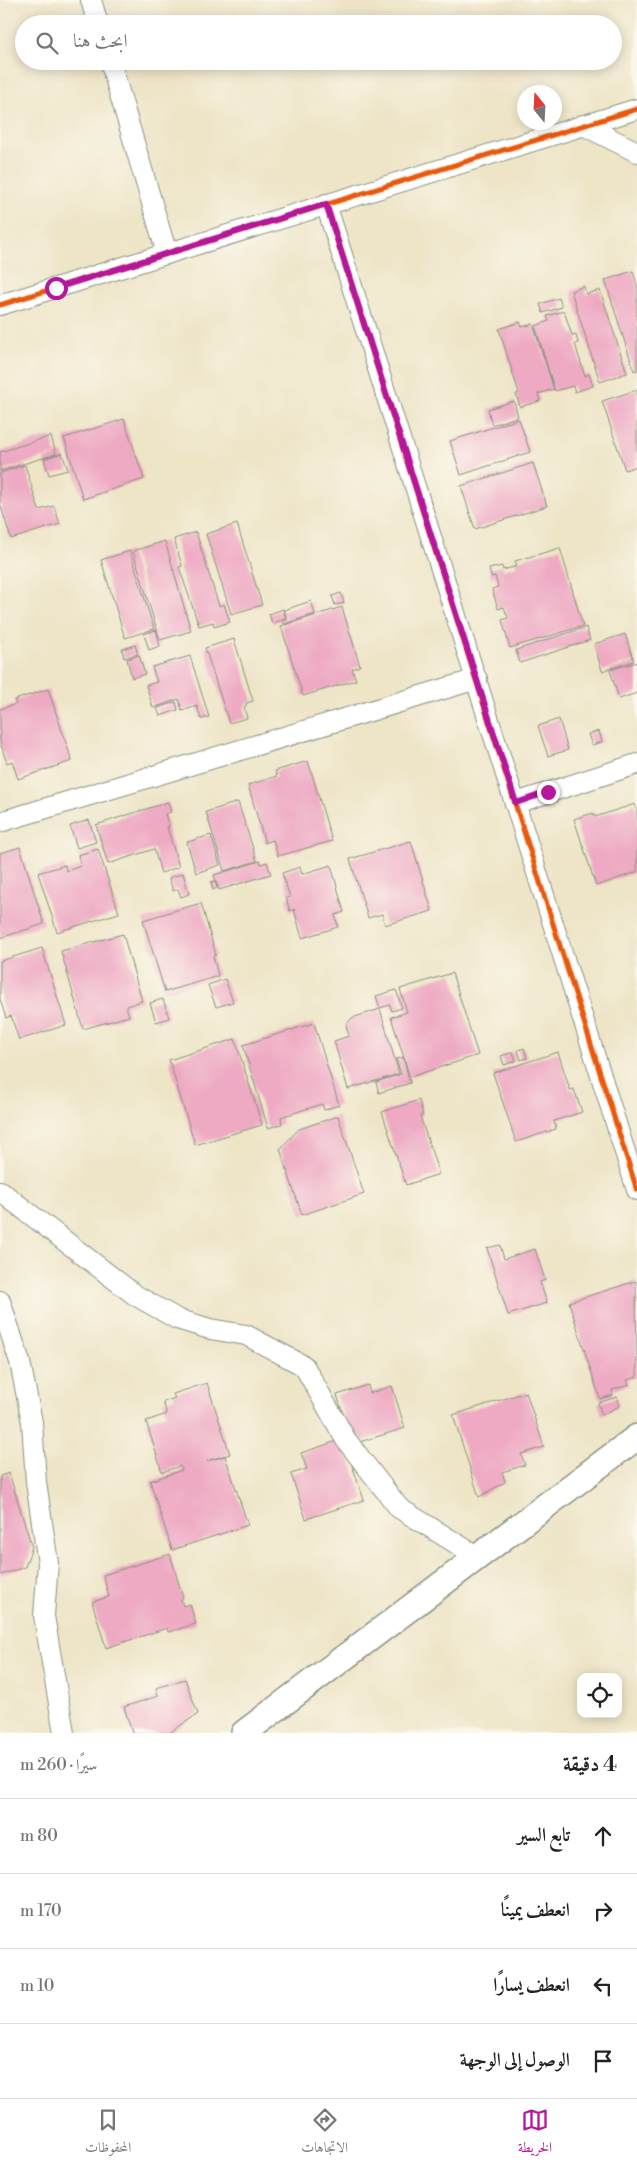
<!DOCTYPE html>
<html lang="ar">
<meta charset="utf-8">
<style>
:root{--surface:#fff;--page:#f6f6f6;--text:#222;--muted:#767676;--line:#e0e0e0;--accent:#b5179e}
body{margin:0;font-family:"Libre Bodoni",Amiri,serif;background:var(--page);color:var(--text);direction:rtl}
.controls{position:absolute;right:15px;bottom:15px;display:grid;overflow:hidden;border-radius:10px;box-shadow:0 2px 12px #0003}
.controls button{width:45px;height:45px;display:grid;place-items:center;padding:0;border:0;border-bottom:1px solid var(--line);background:var(--surface);color:var(--text);font:25px sans-serif}
.compass{position:absolute;left:517px;top:85px;width:45px;height:45px;border-radius:50%;background:var(--surface);box-shadow:0 2px 12px #0003;rotate:342deg}
.stop{position:absolute;width:15px;height:15px;margin:-11px;border:4px solid #b5179e;border-radius:50%;background:#fff}
.stop.end{background:#b5179e;border-color:#fff;box-shadow:0 1px 5px #0008}
.list{margin:0;padding:0;list-style:none}
h2{display:flex;justify-content:space-between;align-items:center;height:65px;margin:0;padding:0 20px;font-size:21px}
h2 small{font-size:16px;font-weight:400;color:var(--muted)}
.list li{display:grid;grid-template-columns:32px 1fr auto;gap:15px;align-items:center;box-sizing:border-box;height:75px;padding:0 20px;border-top:1px solid var(--line)}
.list b{display:block;font-size:19px;white-space:nowrap}
.list em{font-size:16px;font-style:normal;color:var(--muted)}
.icon{flex:none;width:28px;height:28px;fill:none;stroke:currentColor;stroke-width:2;stroke-linecap:round;stroke-linejoin:round}
.map{position:relative;flex:none;width:637px;height:1733px;overflow:hidden;direction:ltr}
.search{position:absolute;background:var(--surface);box-shadow:0 2px 12px #0003;left:15px;right:15px;top:15px;height:55px;display:flex;align-items:center;gap:12px;box-sizing:border-box;padding:0 18px;border-radius:28px;color:var(--muted);font-size:19px}
.sheet{height:365px;background:var(--surface)}
nav{display:flex;justify-content:space-around;align-items:center;box-sizing:border-box;height:70px;border-top:1px solid var(--line);background:var(--surface);font-size:14px;color:var(--muted)}
nav a{display:grid;justify-items:center;gap:2px}
nav .on{color:var(--accent)}
.map>svg:first-child{display:block}
.building{fill:#eea9c3}
.lines{fill:none;stroke-linecap:round;stroke-linejoin:round}
.minor-casing{stroke:#86917e;stroke-width:22}
.tertiary-casing{stroke:#86917e;stroke-width:28}
.minor{stroke:#fff;stroke-width:20}
.tertiary{stroke:#fff;stroke-width:25}
.cycleway-casing{stroke:#fbf7ec;stroke-width:8}
.cycleway{stroke:#e8590c;stroke-width:5}
.route{stroke:#b5179e;stroke-width:6}
</style>
<div class="map">
<svg width="637" height="1733" viewBox="0 0 637 1733">
<rect width="100%" height="100%" fill="#fbf7ec"/>
<filter id="ink" filterUnits="userSpaceOnUse"><feTurbulence type="fractalNoise" baseFrequency=".02" numOctaves="2"/><feDisplacementMap in="SourceGraphic" scale="10" xChannelSelector="R" yChannelSelector="G"/><feConvolveMatrix kernelMatrix="1 2 1 2 8 2 1 2 1" color-interpolation-filters="sRGB"/></filter>
<filter id="wash" filterUnits="userSpaceOnUse"><feTurbulence type="fractalNoise" baseFrequency=".0096" numOctaves="4" result="noise"/><feDisplacementMap in="SourceGraphic" scale="20" xChannelSelector="R" yChannelSelector="G"/><feGaussianBlur stdDeviation="1.12" result="paint"/><feColorMatrix in="noise" values="0 0 0 0 0 0 0 0 0 0 0 0 0 0 0 0 0 1.4 0 .05"/><feComposite in="paint" operator="in"/></filter>
<g filter="url(#wash)">
<rect width="100%" height="100%" fill="#eee5c7"/>
<g id="blocks">
<g class="building">
<path d="M633,271L637,285V370L634,371L605,280Z"/>
<path d="M584,286L586,294L600,290L627,373L600,382L571,291Z"/>
<path d="M559,298L562,307L543,313L540,304Z"/>
<path d="M564,311L572,335L576,334L578,343L575,344L585,376L589,374L593,386L575,392L573,386L555,391L535,326L549,321L547,316Z"/>
<path d="M520,322L522,327L533,324L554,389L538,394L540,401L520,407L516,394L519,393L499,329Z"/>
<path d="M637,390V466L625,470L602,401Z"/>
<path d="M514,401L518,417L492,425L488,409Z"/>
<path d="M124,419L144,479L83,499L64,438Z"/>
<path d="M519,419L530,452L461,475L450,441Z"/>
<path d="M51,436L56,454L0,471V452Z"/>
<path d="M62,453L68,470L49,475L44,459Z"/>
<path d="M533,463L547,506L475,529L461,486Z"/>
<path d="M25,465L39,510L54,506L60,524L11,539L0,503V473Z"/>
<path d="M237,524L262,605L231,614L206,534Z"/>
<path d="M196,532L219,606L224,604L230,622L214,627L213,622L199,626L179,567L182,566L174,539Z"/>
<path d="M165,541L191,631L160,640L133,551Z"/>
<path d="M560,548L583,626L510,648L502,620L508,618L504,607L498,609L492,589L498,587L495,576L491,577L489,569L502,566L503,570L517,566L515,561Z"/>
<path d="M130,551L154,629L125,638L101,560Z"/>
<path d="M341,593L344,603L335,605L332,596Z"/>
<path d="M311,601L315,614L284,624L283,621L287,620L284,610Z"/>
<path d="M342,607L360,666L352,669L356,680L303,696L281,626Z"/>
<path d="M283,609L286,619L272,623L269,614Z"/>
<path d="M586,627L590,640L520,663L516,650Z"/>
<path d="M156,630L160,646L149,650L144,634Z"/>
<path d="M625,634L634,661L602,671L594,644Z"/>
<path d="M234,639L253,701L246,703V706L244,707L247,718L229,723L205,648Z"/>
<path d="M135,645L138,654L124,658L122,649Z"/>
<path d="M139,655L145,674L132,678L127,659Z"/>
<path d="M190,656L209,717L201,719L197,706L182,711L179,699L153,708L146,685L157,682L152,667Z"/>
<path d="M637,662V693L619,699L610,670Z"/>
<path d="M48,689L72,761L18,779L12,761L7,763L0,742V709L16,704L14,700Z"/>
<path d="M176,702L178,710L160,716L157,708Z"/>
<path d="M559,719L568,750L548,756L538,726Z"/>
<path d="M599,731L602,742L592,745L588,734Z"/>
<path d="M308,761L332,841L278,856L273,840L265,843L248,785L277,776L275,771Z"/>
<path d="M168,802L171,812L165,814L169,827H167L179,867L161,873L154,849L108,864L96,825Z"/>
<path d="M238,802L257,861L224,871L206,812Z"/>
<path d="M635,804L637,811V872L596,886L574,819L593,813L595,817Z"/>
<path d="M89,820L96,842L77,848L70,826Z"/>
<path d="M211,835L220,865L196,873L187,842Z"/>
<path d="M411,841L432,911L385,925L382,914L368,918L350,859Z"/>
<path d="M20,847L44,924L0,938V853Z"/>
<path d="M98,849L119,913L57,932L38,873L65,865L66,871L81,866L78,855Z"/>
<path d="M260,861L261,864L267,862L271,874L219,890L214,875Z"/>
<path d="M331,865L344,912L335,915L338,927L302,938L294,909L290,911L286,898L290,897L282,873L300,867L302,874Z"/>
<path d="M183,873L189,894L181,897L178,889L173,891L169,878Z"/>
<path d="M215,881L217,888L213,890L211,882Z"/>
<path d="M201,903L216,955L213,956L218,976L165,992L143,920Z"/>
<path d="M123,934L142,1001L126,1006L129,1016L83,1029L61,951Z"/>
<path d="M42,948L66,1025L19,1040L11,1016L6,1018L0,999V961Z"/>
<path d="M452,973L478,1055L410,1077L391,1017L407,1012L400,989Z"/>
<path d="M225,979L233,1002L216,1007L208,985Z"/>
<path d="M396,990L402,1008L392,1011L390,1005L380,1008L376,996Z"/>
<path d="M163,999L169,1018L156,1022L150,1003Z"/>
<path d="M380,1009L399,1074L348,1089L334,1041L349,1036L346,1025L352,1018Z"/>
<path d="M314,1023L339,1105L324,1110L322,1104L281,1117L282,1124L268,1128L243,1045Z"/>
<path d="M235,1039L262,1125L195,1145L169,1060Z"/>
<path d="M524,1048L527,1058L521,1060L518,1050Z"/>
<path d="M513,1052L516,1061L504,1065L501,1056Z"/>
<path d="M558,1052L570,1090L574,1089L582,1112L554,1121L556,1129L516,1142L493,1073Z"/>
<path d="M403,1057L410,1083L379,1093L376,1082L401,1074L396,1059Z"/>
<path d="M419,1100L423,1115L420,1116L439,1174L406,1185L382,1112Z"/>
<path d="M338,1116L364,1194L302,1215L280,1149L299,1129Z"/>
<path d="M500,1245L504,1259L535,1249L545,1280L540,1282L547,1303L508,1315L487,1248Z"/>
<path d="M636,1281L637,1377L627,1380L629,1385L612,1390L613,1395L600,1399L569,1302Z"/>
<path d="M207,1383L230,1454L207,1461L225,1456L248,1525L172,1550L150,1481L182,1470L180,1466L162,1472L146,1421L167,1414L163,1402L175,1398L173,1394Z"/>
<path d="M368,1385L370,1393L392,1386L405,1428L353,1444L337,1395Z"/>
<path d="M526,1392L544,1447L521,1454L525,1465L502,1472L505,1482L479,1497L453,1415Z"/>
<path d="M617,1397L619,1406L602,1415L598,1403Z"/>
<path d="M343,1439L364,1500L306,1519L291,1474L307,1469L301,1453Z"/>
<path d="M9,1473L32,1547L25,1567L0,1575V1476Z"/>
<path d="M170,1554L183,1598L181,1599L183,1606L190,1604L196,1624L168,1632L167,1628L106,1648L92,1602L109,1597L103,1575Z"/>
<path d="M185,1679L198,1714L169,1733H132L124,1707L158,1696L156,1688Z"/>
</g>
</g>
</g>
<g filter="url(#ink)">
<use href="#blocks" fill-opacity="0" stroke="#86917e" stroke-width="1"/>
<g class="lines">
<g class="minor-casing">
<g id="minor">
<path d="M91,0L98,24"/>
<path d="M110,61L167,254"/>
<path d="M583,125L637,152"/>
<path d="M326,204L637,1190"/>
<path d="M0,305L637,109"/>
<path d="M516,803L637,764"/>
<path d="M0,822L477,679"/>
<path d="M0,1191L135,1295L177,1319L210,1329L246,1335L304,1366L346,1440L399,1508L478,1557"/>
<path d="M0,1301L20,1362L32,1422L36,1482L48,1563L44,1616L64,1733"/>
</g>
</g>
<g class="tertiary-casing">
<path id="tertiary" d="M244,1733L637,1437"/>
</g>
<use href="#minor" class="minor"/>
<use href="#tertiary" class="tertiary"/>
<g class="cycleway-casing">
<g id="cycleway">
<path d="M326,204L637,1190"/>
<path d="M0,305L637,109"/>
</g>
</g>
<use href="#cycleway" class="cycleway"/>
</g>
</g>
<g class="lines" filter="url(#ink)">
<path class="route" d="M56,288L326,204L516,803L548,792"/>
</g>
</svg>
<div class="controls">
<button><svg class="icon" aria-label="locate" viewBox="0 0 24 24"><circle cx="12" cy="12" r="6"/><path d="M12 2v4M12 18v4M2 12h4M18 12h4"/></svg></button>
</div>
<svg class="compass" viewBox="-18 -18 36 36"><path d="M0-13l5 13h-10z" fill="#e53935"/><path d="M0 13l5-13h-10z" fill="#767676"/></svg>
<div class="stop" style="left:56px;top:288px"></div>
<div class="stop end" style="left:548px;top:792px"></div>
<div class="search"><svg class="icon" aria-label="search" viewBox="0 0 24 24"><circle cx="10" cy="10" r="6"/><path d="M15 15l6 6"/></svg>ابحث هنا</div>
</div>
<section class="sheet">
<h2>4 دقيقة<small>سيرًا · 260 m</small></h2>
<ul class="list">
<li><svg class="icon" aria-label="ahead" viewBox="0 0 24 24"><path d="M12 20V5M6 11l6-6 6 6"/></svg><div><b>تابع السير</b></div><em>80 m</em></li>
<li><svg class="icon" aria-label="right" viewBox="0 0 24 24"><path d="M7 20v-9h11M14 6l5 5-5 5"/></svg><div><b>انعطف يمينًا</b></div><em>170 m</em></li>
<li><svg class="icon" aria-label="left" viewBox="0 0 24 24"><path d="M17 20v-9H6M10 6l-5 5 5 5"/></svg><div><b>انعطف يسارًا</b></div><em>10 m</em></li>
<li><svg class="icon" aria-label="arrive" viewBox="0 0 24 24"><path d="M6 21V4h12l-3 4 3 4H6"/></svg><div><b>الوصول إلى الوجهة</b></div></li>
</ul>
</section>
<nav>
<a class="on"><svg class="icon" aria-label="map" viewBox="0 0 24 24"><path d="M3 6l6-2 6 2 6-2v14l-6 2-6-2-6 2zM9 4v14M15 6v14"/></svg>الخريطة</a>
<a><svg class="icon" aria-label="directions" viewBox="0 0 24 24"><path d="M12 3l9 9-9 9-9-9zM9 14v-3h6M13 9l2 2-2 2"/></svg>الاتجاهات</a>
<a><svg class="icon" aria-label="saved" viewBox="0 0 24 24"><path d="M7 4h10v16l-5-4-5 4z"/></svg>المحفوظات</a>
</nav>
